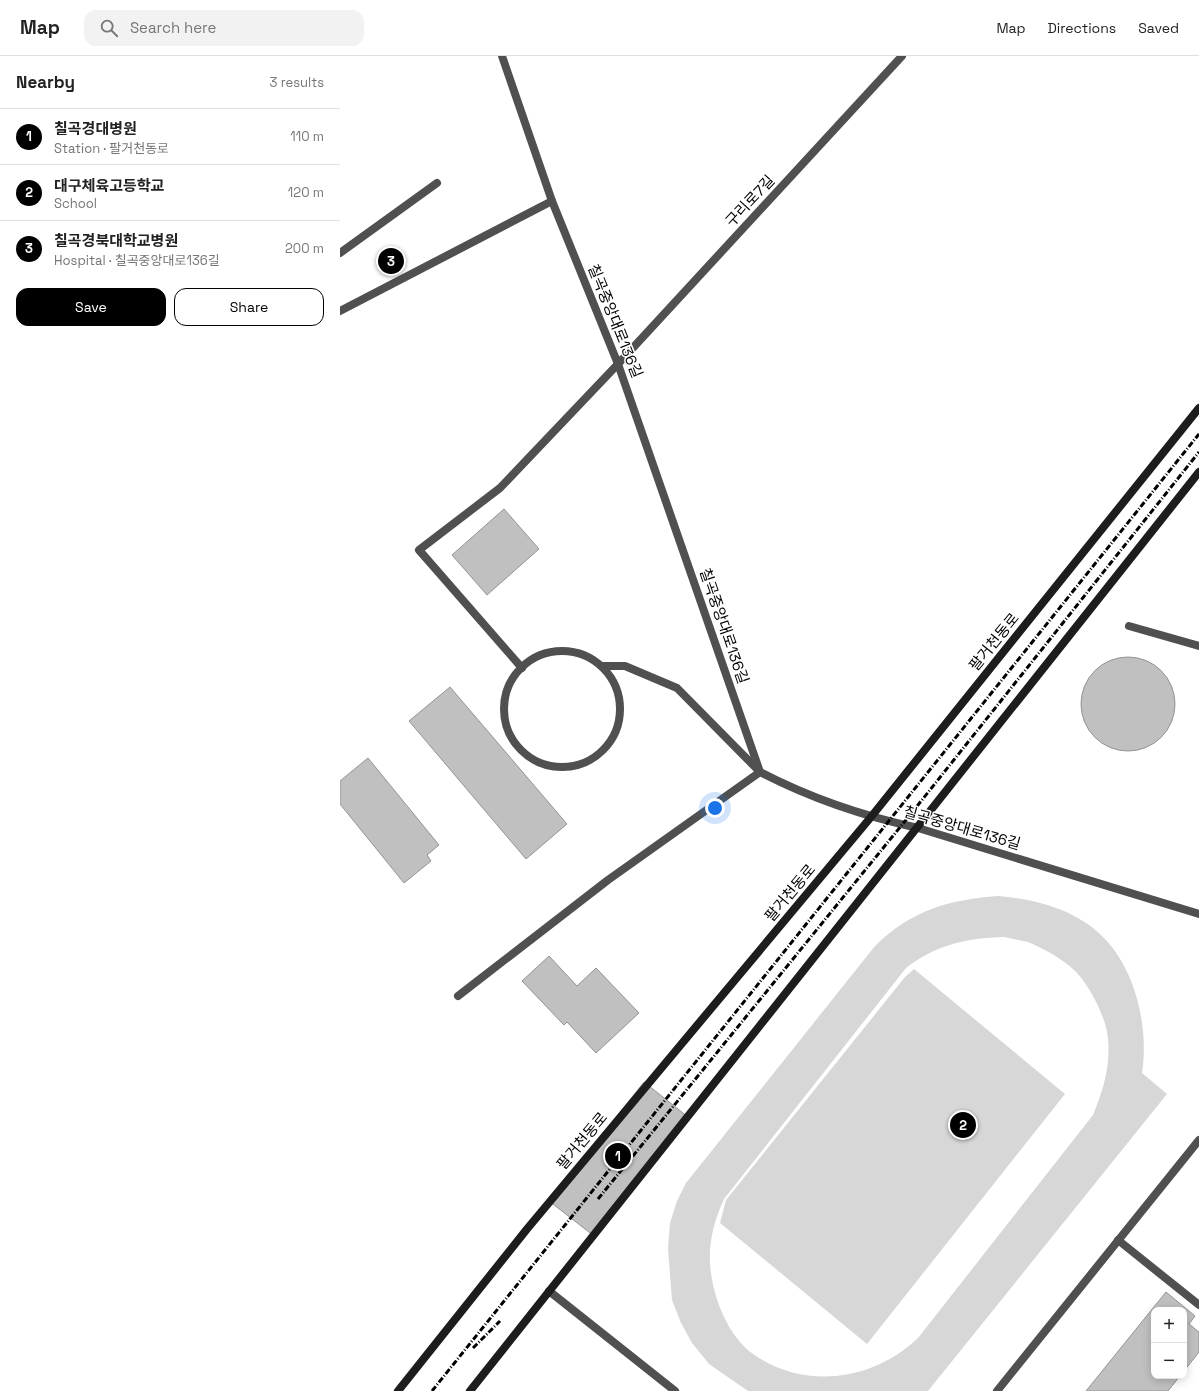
<!DOCTYPE html>
<meta charset="utf-8">
<style>
:root{--surface:#fff;--page:#f2f2f2;--text:#222;--muted:#767676;--line:#e0e0e0;--accent:#000}
body{margin:0;font-family:"Space Grotesk","Noto Sans KR",sans-serif;background:var(--page);color:var(--text)}
.controls{position:absolute;right:12px;bottom:12px;display:grid;overflow:hidden;border-radius:8px;box-shadow:0 2px 10px #0003}
.controls button{width:36px;height:36px;display:grid;place-items:center;padding:0;border:0;border-bottom:1px solid var(--line);background:var(--surface);color:var(--text);font:20px sans-serif}
.you{position:absolute;left:375px;top:752px;width:14px;height:14px;margin:-10px;border:3px solid #fff;border-radius:50%;background:#1a73e8;box-shadow:0 0 0 6px #1a73e833}
.badge{display:grid;place-items:center;width:26px;height:26px;border-radius:50%;background:var(--accent);color:#fff;font-size:13px;font-weight:700}
.pin{position:absolute;translate:-50% -50%;border:2px solid #fff;box-shadow:0 1px 4px #0006}
.list{margin:0;padding:0;list-style:none}
h2{display:flex;justify-content:space-between;align-items:center;height:52px;margin:0;padding:0 16px;font-size:17px}
h2 small{font-size:13px;font-weight:400;color:var(--muted)}
.list li{display:grid;grid-template-columns:26px 1fr auto;gap:12px;align-items:center;box-sizing:border-box;height:56px;padding:0 16px;border-top:1px solid var(--line)}
.list b{display:block;font-size:15px;white-space:nowrap}
.list p{margin:0;font-size:13px;white-space:nowrap;color:var(--muted)}
.list em{font-size:13px;font-style:normal;color:var(--muted)}
.actions{display:flex;gap:8px;padding:12px 16px}
.actions a{flex:1;padding:9px 0;border:1px solid var(--accent);border-radius:12px;text-align:center;font-size:14px;color:var(--accent)}
.actions .main{background:var(--accent);color:#fff}
.icon{flex:none;width:22px;height:22px;fill:none;stroke:currentColor;stroke-width:2;stroke-linecap:round;stroke-linejoin:round}
.map{position:relative;flex:none;width:859px;height:1335px;overflow:hidden}
header{display:flex;align-items:center;gap:24px;box-sizing:border-box;height:56px;padding:0 20px;background:var(--surface);border-bottom:1px solid var(--line)}
header strong{font-size:19px}
nav{display:flex;gap:22px;margin-inline-start:auto;font-size:14px}
.search{width:280px;height:36px;background:var(--page);display:flex;align-items:center;gap:10px;box-sizing:border-box;padding:0 14px;border-radius:12px;color:var(--muted);font-size:15px}
main{display:flex}
aside{flex:1;background:var(--surface)}
.map>svg:first-child{display:block}
.green{fill:#d7d7d7;fill-rule:evenodd}
.building{fill:#c0c0c0;stroke:#949494}
.lines{fill:none;stroke-linecap:round;stroke-linejoin:round}
.lane{stroke:#505050;stroke-width:8}
.street{stroke:#505050;stroke-width:8}
.secondary{stroke:#1d1d1d;stroke-width:8}
.rail{stroke:#000;stroke-width:3;stroke-dasharray:6 2 1 2;stroke-linecap:butt}
.labels{text-anchor:middle;stroke-width:3;stroke-linejoin:round;paint-order:stroke}
.street-label{font-size:15px;fill:#000;stroke:#fff}
</style>
<header>
<strong>Map</strong>
<div class="search"><svg class="icon" aria-label="search" viewBox="0 0 24 24"><circle cx="10" cy="10" r="6"/><path d="M15 15l6 6"/></svg>Search here</div>
<nav><a>Map</a><a>Directions</a><a>Saved</a></nav>
</header>
<main>
<aside>
<h2>Nearby<small>3 results</small></h2>
<ul class="list">
<li><span class="badge">1</span><div><b>칠곡경대병원</b><p>Station · 팔거천동로</p></div><em>110 m</em></li>
<li><span class="badge">2</span><div><b>대구체육고등학교</b><p>School</p></div><em>120 m</em></li>
<li><span class="badge">3</span><div><b>칠곡경북대학교병원</b><p>Hospital · 칠곡중앙대로136길</p></div><em>200 m</em></li>
</ul>
<div class="actions"><a class="main">Save</a><a>Share</a></div>
</aside>
<div class="map">
<svg width="859" height="1335" viewBox="0 0 859 1335">
<rect width="100%" height="100%" fill="#fff"/>
<g class="green">
<path d="M658,840C694,843 734,853 761,879C796,912 809,972 802,1017L827,1038L588,1335H408L369,1308L352,1287L341,1267L332,1244L328,1193L330,1167L337,1145L346,1127L535,890C572,854 608,844 658,840ZM664,881C672,883 680,884 688,886C703,892 723,903 735,915C748,927 764,958 767,976C772,1005 764,1033 753,1059L578,1282C532,1326 461,1335 409,1295C385,1274 371,1236 370,1205C369,1184 375,1162 384,1143L566,912C596,889 626,882 664,881Z"/>
<path d="M574,913L725,1038L527,1288L380,1167L386,1144L565,921Z"/>
</g>
<g class="building">
<path d="M164,453L199,493L147,539L112,499Z"/>
<circle cx="788" cy="648" r="47"/>
<path d="M110,631L227,768L186,803L69,665Z"/>
<path d="M28,702L99,789L87,799L91,805L64,827L0,748V725Z"/>
<path d="M209,900L237,930L256,912L299,957L256,997L227,966L224,969L182,925Z"/>
<path d="M304,1026L348,1061L254,1180L209,1145Z"/>
<path d="M826,1236L855,1260L849,1268L859,1276V1296L844,1315V1254H814V1320H840L828,1335H746Z"/>
</g>
<g class="lines">
<g class="lane">
<path d="M0,197L97,127"/>
<path d="M0,255L212,145"/>
<path d="M789,570L859,590"/>
<circle cx="222" cy="653" r="58"/>
<path d="M182,612L79,494L160,432L278,308"/>
<path d="M118,940L268,824L420,716L337,632L285,610H262"/>
<path d="M778,1184L859,1249"/>
<path d="M209,1235L335,1335"/>
<path d="M657,1335L859,1084"/>
</g>
<g class="street">
<path d="M162,0L212,145L278,308L420,716C470,742 523,760 578,772L859,858"/>
<path d="M278,308L562,0"/>
</g>
<g class="secondary">
<path d="M58,1335L187,1173L531,761L859,352"/>
<path d="M130,1335L859,416"/>
</g>
<g class="rail">
<path d="M258,1143L574,754L859,396"/>
<path d="M133,1292L160,1265"/>
<path d="M92,1335L859,378"/>
</g>
</g>
<g class="labels">
<g class="street-label">
<text transform="translate(410 145) rotate(-47)" y="5">구리로7길</text>
<text transform="translate(275 265) rotate(68)" y="5">칠곡중앙대로136길</text>
<text transform="translate(384 570) rotate(71)" y="5">칠곡중앙대로136길</text>
<text transform="translate(654 586) rotate(-51)" y="5">팔거천동로</text>
<text transform="translate(622 772) rotate(16)" y="5">칠곡중앙대로136길</text>
<text transform="translate(450 837) rotate(-50)" y="5">팔거천동로</text>
<text transform="translate(242 1085) rotate(-50)" y="5">팔거천동로</text>
</g>
</g>
</svg>
<div class="controls">
<button>+</button>
<button>−</button>
</div>
<div class="you"></div>
<div class="pin badge" style="left:278px;top:1100px">1</div>
<div class="pin badge" style="left:623px;top:1069px">2</div>
<div class="pin badge" style="left:51px;top:205px">3</div>
</div>
</main>
